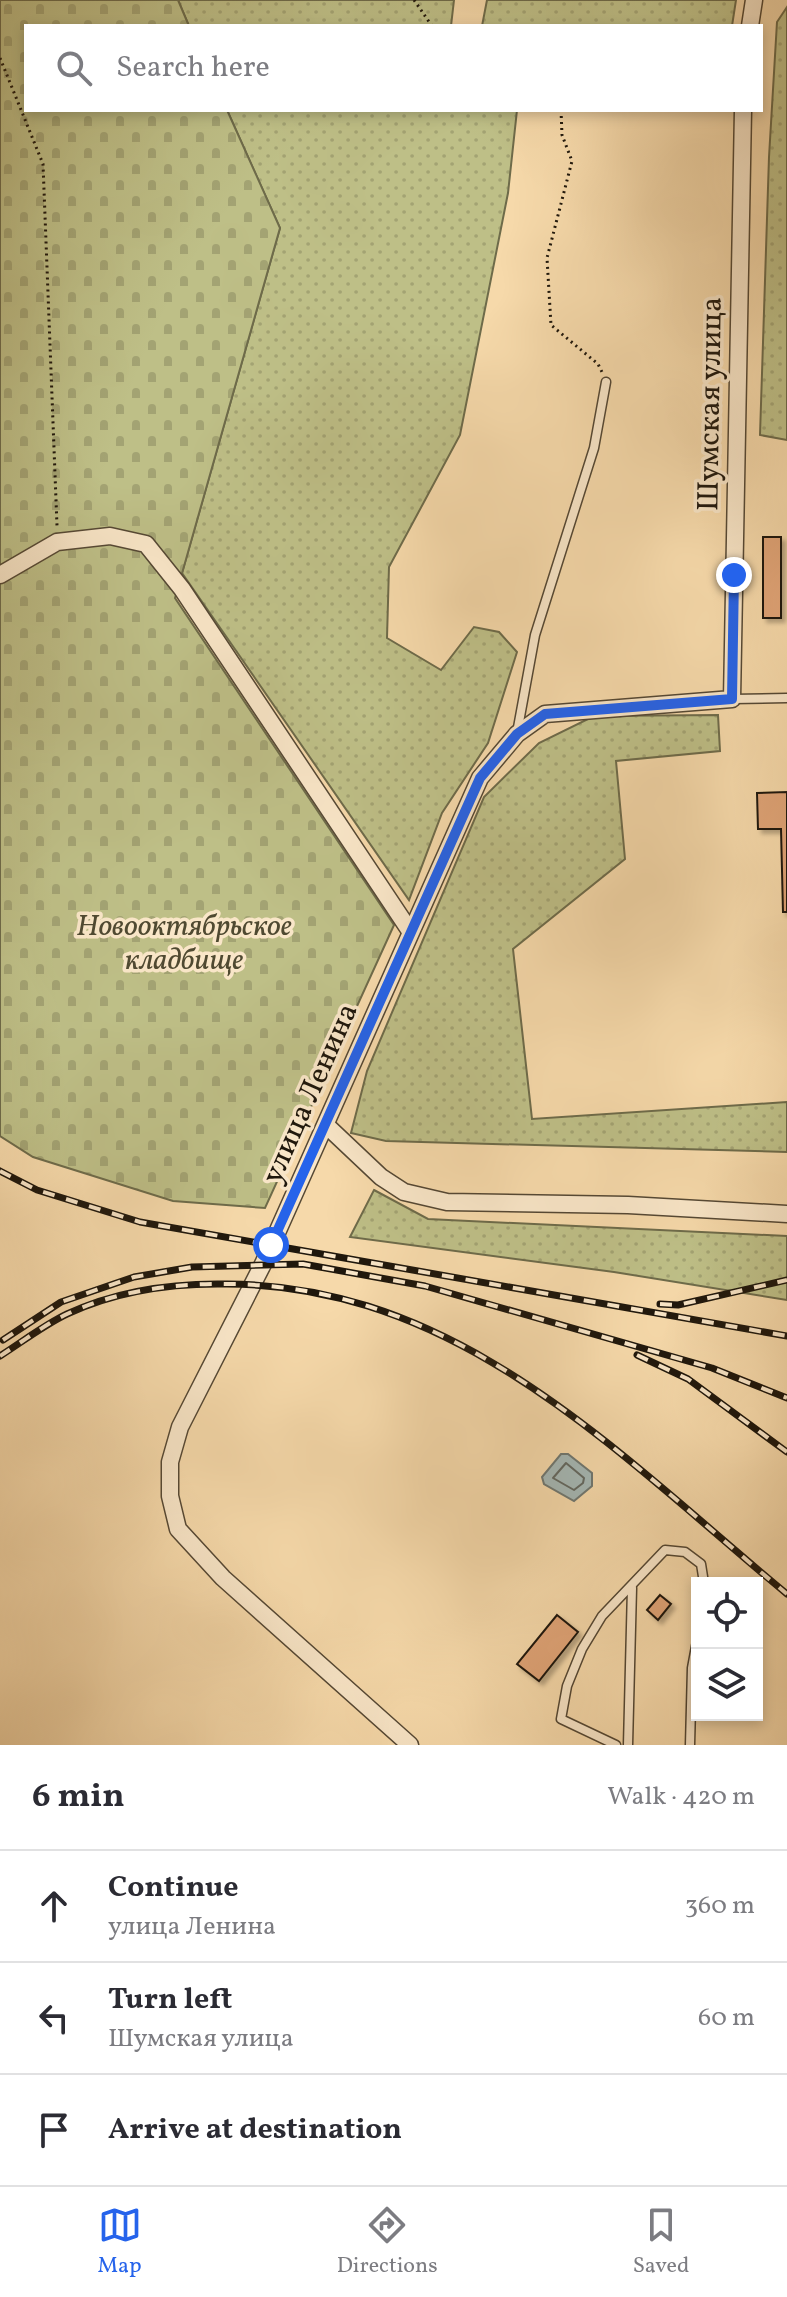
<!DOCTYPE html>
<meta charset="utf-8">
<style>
:root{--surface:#fff;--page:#f2f2f3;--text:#2b2b33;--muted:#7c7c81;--line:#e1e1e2;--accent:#2563eb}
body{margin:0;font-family:Vollkorn,serif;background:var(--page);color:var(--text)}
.controls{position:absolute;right:24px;bottom:24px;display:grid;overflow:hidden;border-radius:0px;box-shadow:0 4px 12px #0003}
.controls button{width:72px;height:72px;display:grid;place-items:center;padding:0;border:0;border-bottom:2px solid var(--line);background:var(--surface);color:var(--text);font:40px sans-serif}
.stop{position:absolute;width:24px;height:24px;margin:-18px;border:6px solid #2563eb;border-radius:50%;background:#fff}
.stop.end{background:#2563eb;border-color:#fff;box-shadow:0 2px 8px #0008}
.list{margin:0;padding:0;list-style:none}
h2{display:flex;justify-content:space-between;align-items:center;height:104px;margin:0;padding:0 32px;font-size:34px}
h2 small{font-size:26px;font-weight:400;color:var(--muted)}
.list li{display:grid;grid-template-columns:52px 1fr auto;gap:24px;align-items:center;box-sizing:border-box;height:112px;padding:0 32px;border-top:2px solid var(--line)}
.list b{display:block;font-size:30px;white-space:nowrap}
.list p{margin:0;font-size:26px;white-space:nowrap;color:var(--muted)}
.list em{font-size:26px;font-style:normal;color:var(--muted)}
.icon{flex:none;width:44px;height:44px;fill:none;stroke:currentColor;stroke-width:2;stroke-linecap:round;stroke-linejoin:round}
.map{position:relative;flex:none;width:787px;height:1745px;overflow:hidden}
.search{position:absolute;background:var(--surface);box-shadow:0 4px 12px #0003;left:24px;right:24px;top:24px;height:88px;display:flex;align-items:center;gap:20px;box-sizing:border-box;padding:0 28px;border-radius:0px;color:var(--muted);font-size:30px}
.sheet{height:440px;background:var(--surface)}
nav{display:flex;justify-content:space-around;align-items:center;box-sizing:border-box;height:112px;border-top:2px solid var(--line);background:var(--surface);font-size:22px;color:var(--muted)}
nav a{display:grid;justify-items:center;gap:4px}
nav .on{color:var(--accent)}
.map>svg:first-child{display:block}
.grass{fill:url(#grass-dots);stroke:#6e6b4a;stroke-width:2}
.cemetery{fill:url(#cemetery-stones);stroke:#6e6b4a;stroke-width:2}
.water{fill:#a4b7b5;stroke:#6f7771;stroke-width:2}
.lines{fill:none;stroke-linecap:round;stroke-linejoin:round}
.shore{stroke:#626760;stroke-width:2}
.building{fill:#e0a477;stroke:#1f170c;stroke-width:2;filter:url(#shadow)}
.service-casing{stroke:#554834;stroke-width:11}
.minor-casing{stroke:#554834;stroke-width:19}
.path{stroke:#1f170c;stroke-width:3;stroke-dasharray:2 4;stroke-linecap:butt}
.service{stroke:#f9e6c8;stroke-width:8}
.minor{stroke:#f9e6c8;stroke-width:16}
.rail-casing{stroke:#1f170c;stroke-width:7}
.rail{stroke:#f9e6c8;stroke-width:4;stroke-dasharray:12;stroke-linecap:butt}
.route{stroke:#2563eb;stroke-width:10}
.labels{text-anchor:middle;stroke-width:7;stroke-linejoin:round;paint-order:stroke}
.street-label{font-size:30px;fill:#1f170c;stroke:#f9e6c8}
.park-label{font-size:30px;font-style:italic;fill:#4f4931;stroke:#f9e6c8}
</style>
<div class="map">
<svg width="787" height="1745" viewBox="0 0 787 1745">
<defs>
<pattern id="grass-dots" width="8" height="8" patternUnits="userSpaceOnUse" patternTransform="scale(2)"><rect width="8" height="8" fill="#bebf87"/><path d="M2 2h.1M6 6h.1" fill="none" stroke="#a3a373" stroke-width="1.8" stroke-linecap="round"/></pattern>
<pattern id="cemetery-stones" width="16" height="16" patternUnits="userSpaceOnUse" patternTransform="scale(2)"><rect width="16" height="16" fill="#bebf87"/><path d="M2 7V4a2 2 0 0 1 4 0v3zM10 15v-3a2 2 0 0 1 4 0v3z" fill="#a3a373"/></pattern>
<filter id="shadow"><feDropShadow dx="4" dy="4" stdDeviation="2" flood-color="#0004"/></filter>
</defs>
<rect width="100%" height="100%" fill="#f6d9aa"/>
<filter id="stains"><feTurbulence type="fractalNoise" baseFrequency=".0025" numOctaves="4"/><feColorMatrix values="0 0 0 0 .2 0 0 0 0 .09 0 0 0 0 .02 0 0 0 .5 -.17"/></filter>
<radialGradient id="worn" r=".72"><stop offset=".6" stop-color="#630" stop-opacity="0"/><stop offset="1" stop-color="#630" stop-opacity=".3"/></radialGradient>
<g class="grass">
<path d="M178,0H454L451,26H189Z"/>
<path d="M487,0H736L732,26H482Z"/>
<path d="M787,7V440L760,435L769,157L777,22Z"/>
<path d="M227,110H517L508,193L460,435L389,567L387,638L441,670L474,627L499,632L517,652L488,743L442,813L409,900L182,573L280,228Z"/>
<path d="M718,715L720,751L616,761L625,859L513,949L532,1119L787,1102V1152L386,1141L351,1133L367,1071L484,797L539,743L594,716Z"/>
<path d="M374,1190L428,1219L787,1236V1300L614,1272L350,1237Z"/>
</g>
<path class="cemetery" d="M0,0H178L189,26H26V110H227L280,228L175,598L394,925L265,1208L173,1201L33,1157L0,1136Z"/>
<path class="water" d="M561,1454H568L592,1473V1486L574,1501L544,1484L542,1477Z"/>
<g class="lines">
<path class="shore" d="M566,1463L584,1478L583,1483L574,1490L553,1478Z"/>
</g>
<g class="building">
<rect x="763" y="537" width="18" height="81"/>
<path d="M787,792V912H783L781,829H758L757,793Z"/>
<path d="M660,1595L671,1604L658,1620L647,1610Z"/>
<path d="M557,1615L578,1632L539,1681L517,1664Z"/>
</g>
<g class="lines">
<g class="service-casing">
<g id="service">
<path d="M732,699L787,698"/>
<path d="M517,733L535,635L594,448L606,382"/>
<path d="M616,1745L561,1719L567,1686L582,1649L602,1616L665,1550L685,1552L701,1564L704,1583"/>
<path d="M628,1745L632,1588"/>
<path d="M690,1745L692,1668L697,1641"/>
</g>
</g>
<g class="minor-casing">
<g id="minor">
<path d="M750,26L754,0"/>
<path d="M0,575L57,542L110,536L146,544L182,589L410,931"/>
<path d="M327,1126L381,1177L404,1192L447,1202L628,1205L787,1214"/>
<path d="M410,1745L223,1578L178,1529L170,1496V1462L180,1427L263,1264L480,778L517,734L545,714L732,699L743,110"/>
</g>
</g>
<g class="path">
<path d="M414,0L432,26"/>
<path d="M0,58L43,164L57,526"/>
<path d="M561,110L562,135L572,161L547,258L551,325L598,364L603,374"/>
</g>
<use href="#service" class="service"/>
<use href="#minor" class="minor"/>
<g class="rail-casing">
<g id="rail">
<path d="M0,1171L37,1190L140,1222L787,1336"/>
<path d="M660,1304L678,1305L787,1280"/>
<path d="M3,1340L61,1302L134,1277L192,1267L303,1264L425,1286L712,1368L787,1398"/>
<path d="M637,1355L688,1379L787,1452"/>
<path d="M0,1356C22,1342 44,1325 67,1314C116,1291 174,1283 227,1284C460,1285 619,1455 787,1594"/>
</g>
</g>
<use href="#rail" class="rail"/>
</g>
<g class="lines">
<path class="route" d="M271,1245L480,778L517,734L545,714L732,699L734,575"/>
</g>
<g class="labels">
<g class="street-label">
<text transform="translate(709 404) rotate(-89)" y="10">Шумская улица</text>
<text transform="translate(309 1093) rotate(-66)" y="10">улица Ленина</text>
</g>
<g class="park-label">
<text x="184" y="935">Новооктябрьское<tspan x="184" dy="34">кладбище</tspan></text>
</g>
</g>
<rect width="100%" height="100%" filter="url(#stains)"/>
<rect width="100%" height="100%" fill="url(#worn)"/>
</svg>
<div class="controls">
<button><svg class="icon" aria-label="locate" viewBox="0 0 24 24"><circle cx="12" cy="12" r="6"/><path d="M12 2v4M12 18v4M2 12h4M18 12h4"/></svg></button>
<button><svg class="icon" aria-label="layers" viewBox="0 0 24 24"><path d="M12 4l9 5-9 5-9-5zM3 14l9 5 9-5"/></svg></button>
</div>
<div class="stop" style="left:271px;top:1245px"></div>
<div class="stop end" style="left:734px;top:575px"></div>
<div class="search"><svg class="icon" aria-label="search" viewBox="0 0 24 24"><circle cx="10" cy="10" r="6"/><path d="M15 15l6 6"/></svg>Search here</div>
</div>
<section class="sheet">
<h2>6 min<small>Walk · 420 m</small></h2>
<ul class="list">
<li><svg class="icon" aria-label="ahead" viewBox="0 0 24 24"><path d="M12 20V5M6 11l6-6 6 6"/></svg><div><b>Continue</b><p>улица Ленина</p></div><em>360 m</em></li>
<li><svg class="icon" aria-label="left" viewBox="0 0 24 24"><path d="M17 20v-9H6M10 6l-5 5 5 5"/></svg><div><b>Turn left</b><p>Шумская улица</p></div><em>60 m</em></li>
<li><svg class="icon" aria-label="arrive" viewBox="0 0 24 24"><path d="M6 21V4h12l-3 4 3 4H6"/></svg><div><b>Arrive at destination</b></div></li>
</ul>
</section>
<nav>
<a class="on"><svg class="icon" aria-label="map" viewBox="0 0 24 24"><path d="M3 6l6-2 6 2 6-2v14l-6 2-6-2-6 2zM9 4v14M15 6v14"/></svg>Map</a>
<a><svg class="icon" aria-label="directions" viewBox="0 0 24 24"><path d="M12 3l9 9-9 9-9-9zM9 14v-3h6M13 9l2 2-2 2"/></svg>Directions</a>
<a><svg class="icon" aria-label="saved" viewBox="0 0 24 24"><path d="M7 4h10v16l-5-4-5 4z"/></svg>Saved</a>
</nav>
